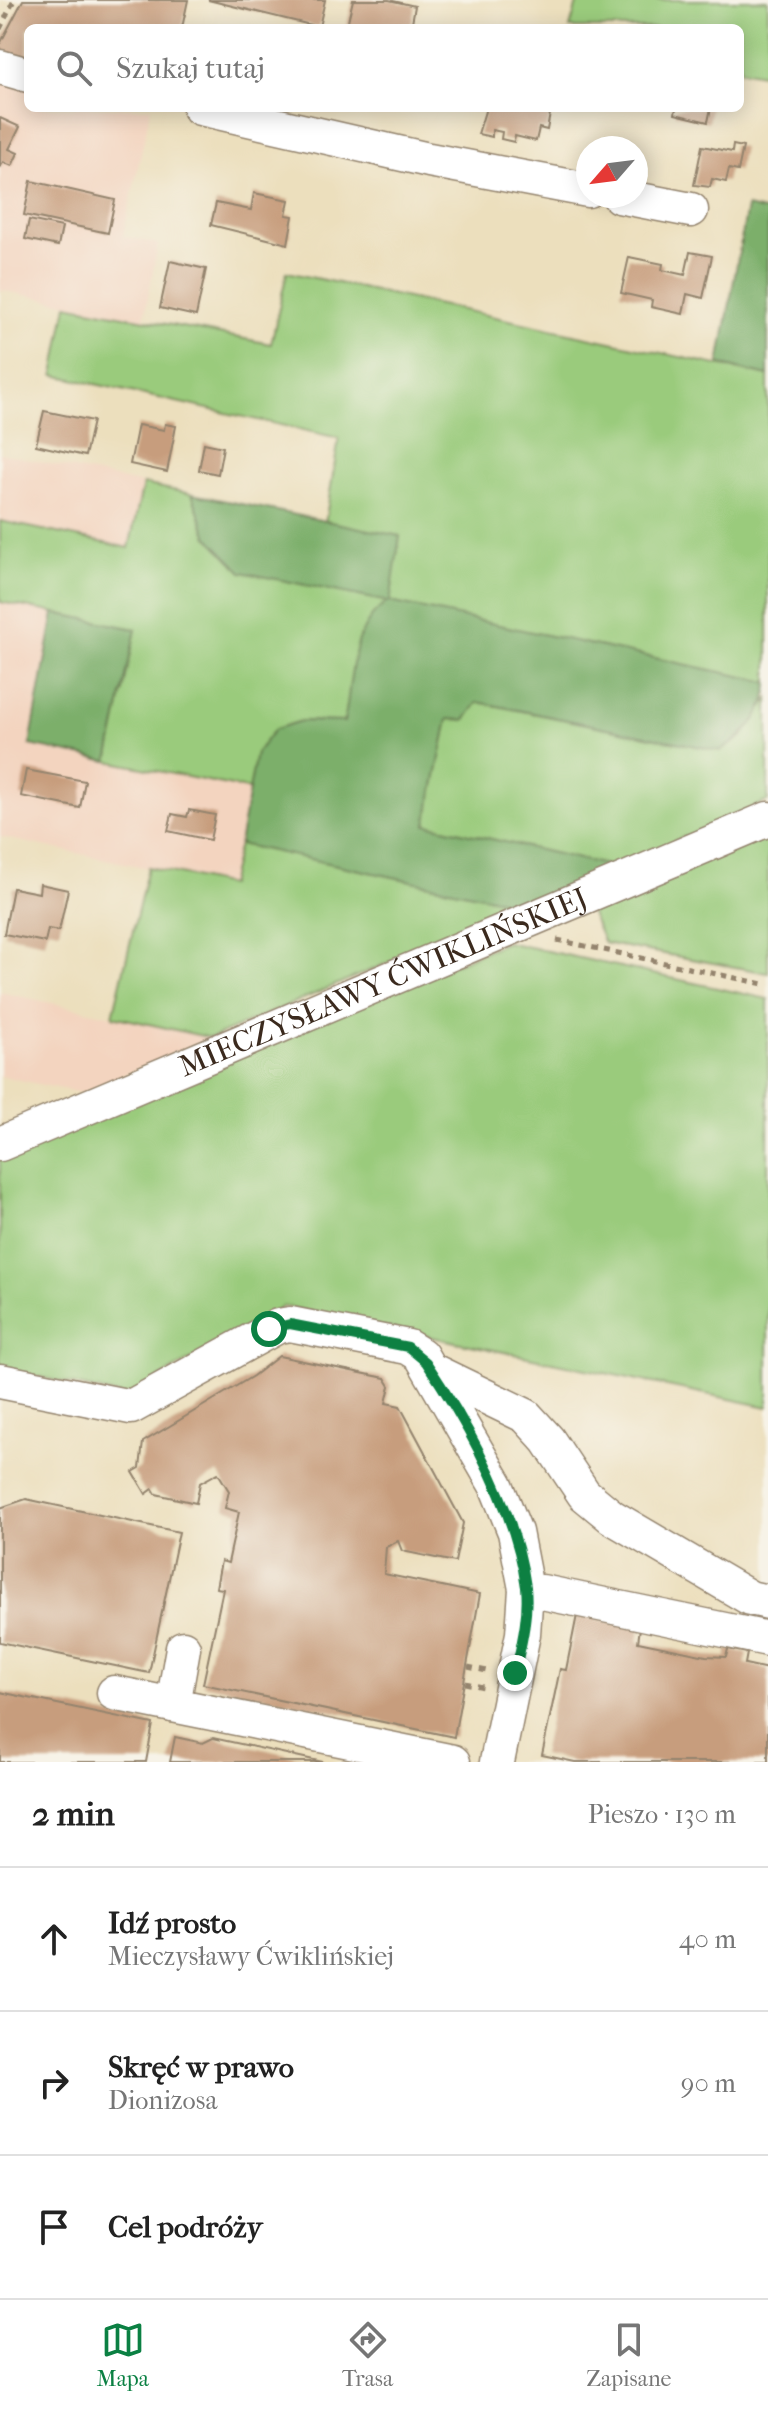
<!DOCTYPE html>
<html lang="pl">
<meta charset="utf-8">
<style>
:root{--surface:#fff;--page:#f2f2f2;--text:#222;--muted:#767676;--line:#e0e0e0;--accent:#0b8043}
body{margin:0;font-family:"IM FELL French Canon",serif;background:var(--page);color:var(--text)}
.compass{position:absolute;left:576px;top:136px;width:72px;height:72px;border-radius:50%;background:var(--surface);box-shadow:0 4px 20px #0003;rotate:242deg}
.stop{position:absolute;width:24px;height:24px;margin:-18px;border:6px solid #0b8043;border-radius:50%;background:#fff}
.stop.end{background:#0b8043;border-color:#fff;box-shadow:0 2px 8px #0008}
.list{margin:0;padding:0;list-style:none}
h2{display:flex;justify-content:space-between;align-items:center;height:104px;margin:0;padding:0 32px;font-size:34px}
h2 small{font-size:26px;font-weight:400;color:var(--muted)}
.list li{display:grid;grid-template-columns:52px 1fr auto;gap:24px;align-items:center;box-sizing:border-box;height:144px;padding:0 32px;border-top:2px solid var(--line)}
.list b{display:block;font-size:30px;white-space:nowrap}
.list p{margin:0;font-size:26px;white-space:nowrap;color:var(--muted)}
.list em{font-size:26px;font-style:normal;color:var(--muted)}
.icon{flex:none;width:44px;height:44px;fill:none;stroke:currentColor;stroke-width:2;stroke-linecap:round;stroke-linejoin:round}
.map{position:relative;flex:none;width:768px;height:1762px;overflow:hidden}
.search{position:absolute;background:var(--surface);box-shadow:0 4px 20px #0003;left:24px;right:24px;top:24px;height:88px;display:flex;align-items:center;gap:20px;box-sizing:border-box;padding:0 28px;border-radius:12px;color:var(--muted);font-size:30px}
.sheet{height:536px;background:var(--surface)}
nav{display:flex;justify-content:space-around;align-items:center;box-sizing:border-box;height:112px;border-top:2px solid var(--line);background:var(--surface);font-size:22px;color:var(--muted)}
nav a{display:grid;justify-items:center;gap:4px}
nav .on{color:var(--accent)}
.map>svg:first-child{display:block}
.built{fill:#f3d4bf}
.green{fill:#9acb7b;stroke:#6a7a4c;stroke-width:2}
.forest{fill:#7baf6b;stroke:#5b6c44;stroke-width:2}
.building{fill:#c79d7d}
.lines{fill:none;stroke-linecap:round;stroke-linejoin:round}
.minor-casing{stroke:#94846e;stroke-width:37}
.path{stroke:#94846e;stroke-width:5;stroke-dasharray:6 6;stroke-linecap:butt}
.minor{stroke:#fff;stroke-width:34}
.route{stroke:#0b8043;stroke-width:10}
.labels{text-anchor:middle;stroke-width:8;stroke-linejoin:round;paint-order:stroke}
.street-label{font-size:30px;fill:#3b2a1e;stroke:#f7f3e8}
</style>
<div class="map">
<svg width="768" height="1762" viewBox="0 0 768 1762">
<rect width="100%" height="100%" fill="#f7f3e8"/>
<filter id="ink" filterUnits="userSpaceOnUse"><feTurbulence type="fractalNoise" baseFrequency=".0125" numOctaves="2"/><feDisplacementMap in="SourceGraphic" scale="16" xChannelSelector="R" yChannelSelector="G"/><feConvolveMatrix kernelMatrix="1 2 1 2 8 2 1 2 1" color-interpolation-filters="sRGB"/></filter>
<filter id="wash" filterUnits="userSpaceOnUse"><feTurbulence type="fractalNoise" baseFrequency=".006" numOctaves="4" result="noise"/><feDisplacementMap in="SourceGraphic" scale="32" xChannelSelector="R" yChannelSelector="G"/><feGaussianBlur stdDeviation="1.8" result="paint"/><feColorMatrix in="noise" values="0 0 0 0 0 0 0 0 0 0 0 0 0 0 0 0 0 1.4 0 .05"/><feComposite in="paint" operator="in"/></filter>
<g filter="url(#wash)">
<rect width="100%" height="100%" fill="#ecdfbd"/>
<g class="built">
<path d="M0,56L28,62V108H151L123,236L158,244L144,319L0,290Z"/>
<path d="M0,453L143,484L130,548L0,521Z"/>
<path d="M0,602L54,613L30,745L252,790L229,885L0,837Z"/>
<path d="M0,992L113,1016L211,1038L81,1093L0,1076Z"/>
</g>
<g class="green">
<path d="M578,0H768V75L740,70V28H570Z"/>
<path d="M287,272L768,376V682L389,602L349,698L344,722L301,721L256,753L252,790L108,761L136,629L0,602V521L129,548L143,484L192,494L208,537L400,536L325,523L339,438L54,375L67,305L271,344Z"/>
<path d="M768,699V801L614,867L426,824L448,719L478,702L721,751L743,736Z"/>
<path d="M768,832V973L604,943L589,909Z"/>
<path d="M239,844L524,905L211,1038L113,1016L148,867L229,885Z"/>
<path d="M506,942L768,999V1407L283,1306L127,1397L0,1368V1157Z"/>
</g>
<g class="forest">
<path d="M747,207L768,212V376L719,364Z"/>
<path d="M192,494L400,536L390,602L768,682C768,712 745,735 721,751L478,702L465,720L448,719L426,824L614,867L524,905L239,844L256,753L275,729L301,721L344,722C353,681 348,627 388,602L242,572L208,537Z"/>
<path d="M54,613L136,629L108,761L30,745Z"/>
</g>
<g id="blocks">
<g class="building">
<path d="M23,0H188L182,28H28V62L0,56V44Z"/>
<path d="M208,0H325L319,27Z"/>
<path d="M353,0H389L415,6L411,28L347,25Z"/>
<path d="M486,108H551L547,130L539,128L536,141L515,136L514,142L501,139L502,132L492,130V137L478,134Z"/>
<path d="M676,108H711L708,122L675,114Z"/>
<path d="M0,118L20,127L9,149L18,153L12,166L3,162L0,168Z"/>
<path d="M733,145L743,147L738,171L729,169L726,182L712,179L710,187L694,185L702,146L732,152Z"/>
<path d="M31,181L115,200L108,233L24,215Z"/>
<path d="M254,193L289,200L286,215L293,216L288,244L211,225L216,203L251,210Z"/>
<path d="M29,220L62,227L58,246L25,239Z"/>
<path d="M690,252L712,256L703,298L687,294L683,314L651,307L652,300L621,293L629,257L663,264L662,270L685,275Z"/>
<path d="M170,261L206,269L196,316L160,308Z"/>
<path d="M44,411L93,421L85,456L36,445Z"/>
<path d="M165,424L176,426L167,472L130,464L138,425L164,430Z"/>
<path d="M204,443L223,447L218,474L199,470Z"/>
<path d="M26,770L85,781L80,808L21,796Z"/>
<path d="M189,810L215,815L210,840L168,831L172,814L187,817Z"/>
<path d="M40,884L68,890L59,931L48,929L45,942L4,934L13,888L39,893Z"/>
<path d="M279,1356L385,1378L390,1386L386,1403L400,1406L463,1523L455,1562L402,1551L398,1541L386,1547L384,1574L480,1594L454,1737L203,1684L223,1589L216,1588L221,1561L228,1563L239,1512L225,1508L229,1491L218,1473L200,1483L196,1503L156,1494L153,1489L146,1494L133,1472L140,1468L143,1442L253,1376Z"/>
<path d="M26,1499L179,1532L149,1673L0,1642V1508Z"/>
<path d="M577,1615L640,1628L638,1642L706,1656L726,1657L728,1649L747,1653L745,1664L768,1669V1762H575L542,1755L560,1669L566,1670Z"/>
<path d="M0,1692L153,1724L146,1762H0Z"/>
<path d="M175,1737L203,1743L213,1738L323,1762H170Z"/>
</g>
</g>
</g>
<g filter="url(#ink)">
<use href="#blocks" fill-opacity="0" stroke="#94846e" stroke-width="2"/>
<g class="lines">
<g class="minor-casing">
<g id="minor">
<path d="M0,67L28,75"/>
<path d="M200,108L429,160L588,190"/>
<path d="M619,196L691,210"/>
<path id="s1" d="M0,1144L768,819"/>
<path d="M433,1371L526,1416L548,1440L584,1494L612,1517L750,1598L768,1602"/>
<path d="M0,1381L131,1407L278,1326L290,1324L408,1347L421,1355L496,1485L515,1532L526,1589L523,1634L497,1762"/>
<path d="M542,1592L768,1639"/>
<path d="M114,1693L173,1705L183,1648"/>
<path d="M173,1705L453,1762"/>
</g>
</g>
<g class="path">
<path d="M0,29L14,0"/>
<path d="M557,940L768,985"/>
<path d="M468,1667L487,1671"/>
<path d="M465,1683L483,1687"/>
</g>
<use href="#minor" class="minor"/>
</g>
</g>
<g class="lines" filter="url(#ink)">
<path class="route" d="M269,1329L290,1324L408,1347L426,1362C468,1425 516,1511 526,1587C529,1616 521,1646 515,1673"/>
</g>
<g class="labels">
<g class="street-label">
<text dy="10" stroke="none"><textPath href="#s1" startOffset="416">MIECZYSŁAWY ĆWIKLIŃSKIEJ</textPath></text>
</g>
</g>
</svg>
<svg class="compass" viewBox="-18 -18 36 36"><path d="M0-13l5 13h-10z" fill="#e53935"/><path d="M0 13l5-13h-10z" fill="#767676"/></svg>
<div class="stop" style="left:269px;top:1329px"></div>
<div class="stop end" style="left:515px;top:1673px"></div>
<div class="search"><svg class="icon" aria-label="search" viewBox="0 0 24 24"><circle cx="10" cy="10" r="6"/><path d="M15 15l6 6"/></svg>Szukaj tutaj</div>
</div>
<section class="sheet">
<h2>2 min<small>Pieszo · 130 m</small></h2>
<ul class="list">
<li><svg class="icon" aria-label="ahead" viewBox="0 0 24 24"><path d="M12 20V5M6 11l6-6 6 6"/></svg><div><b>Idź prosto</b><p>Mieczysławy Ćwiklińskiej</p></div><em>40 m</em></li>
<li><svg class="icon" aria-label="right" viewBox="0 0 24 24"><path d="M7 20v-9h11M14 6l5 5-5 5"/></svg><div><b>Skręć w prawo</b><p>Dionizosa</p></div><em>90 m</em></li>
<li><svg class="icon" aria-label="arrive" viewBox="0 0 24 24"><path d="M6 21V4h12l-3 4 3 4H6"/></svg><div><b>Cel podróży</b></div></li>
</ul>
</section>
<nav>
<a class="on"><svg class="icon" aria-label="map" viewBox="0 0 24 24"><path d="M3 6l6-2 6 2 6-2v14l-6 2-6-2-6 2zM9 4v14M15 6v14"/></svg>Mapa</a>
<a><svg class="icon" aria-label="directions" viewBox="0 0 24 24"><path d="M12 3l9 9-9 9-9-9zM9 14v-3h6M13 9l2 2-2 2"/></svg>Trasa</a>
<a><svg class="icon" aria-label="saved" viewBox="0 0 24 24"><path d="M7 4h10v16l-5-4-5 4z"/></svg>Zapisane</a>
</nav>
